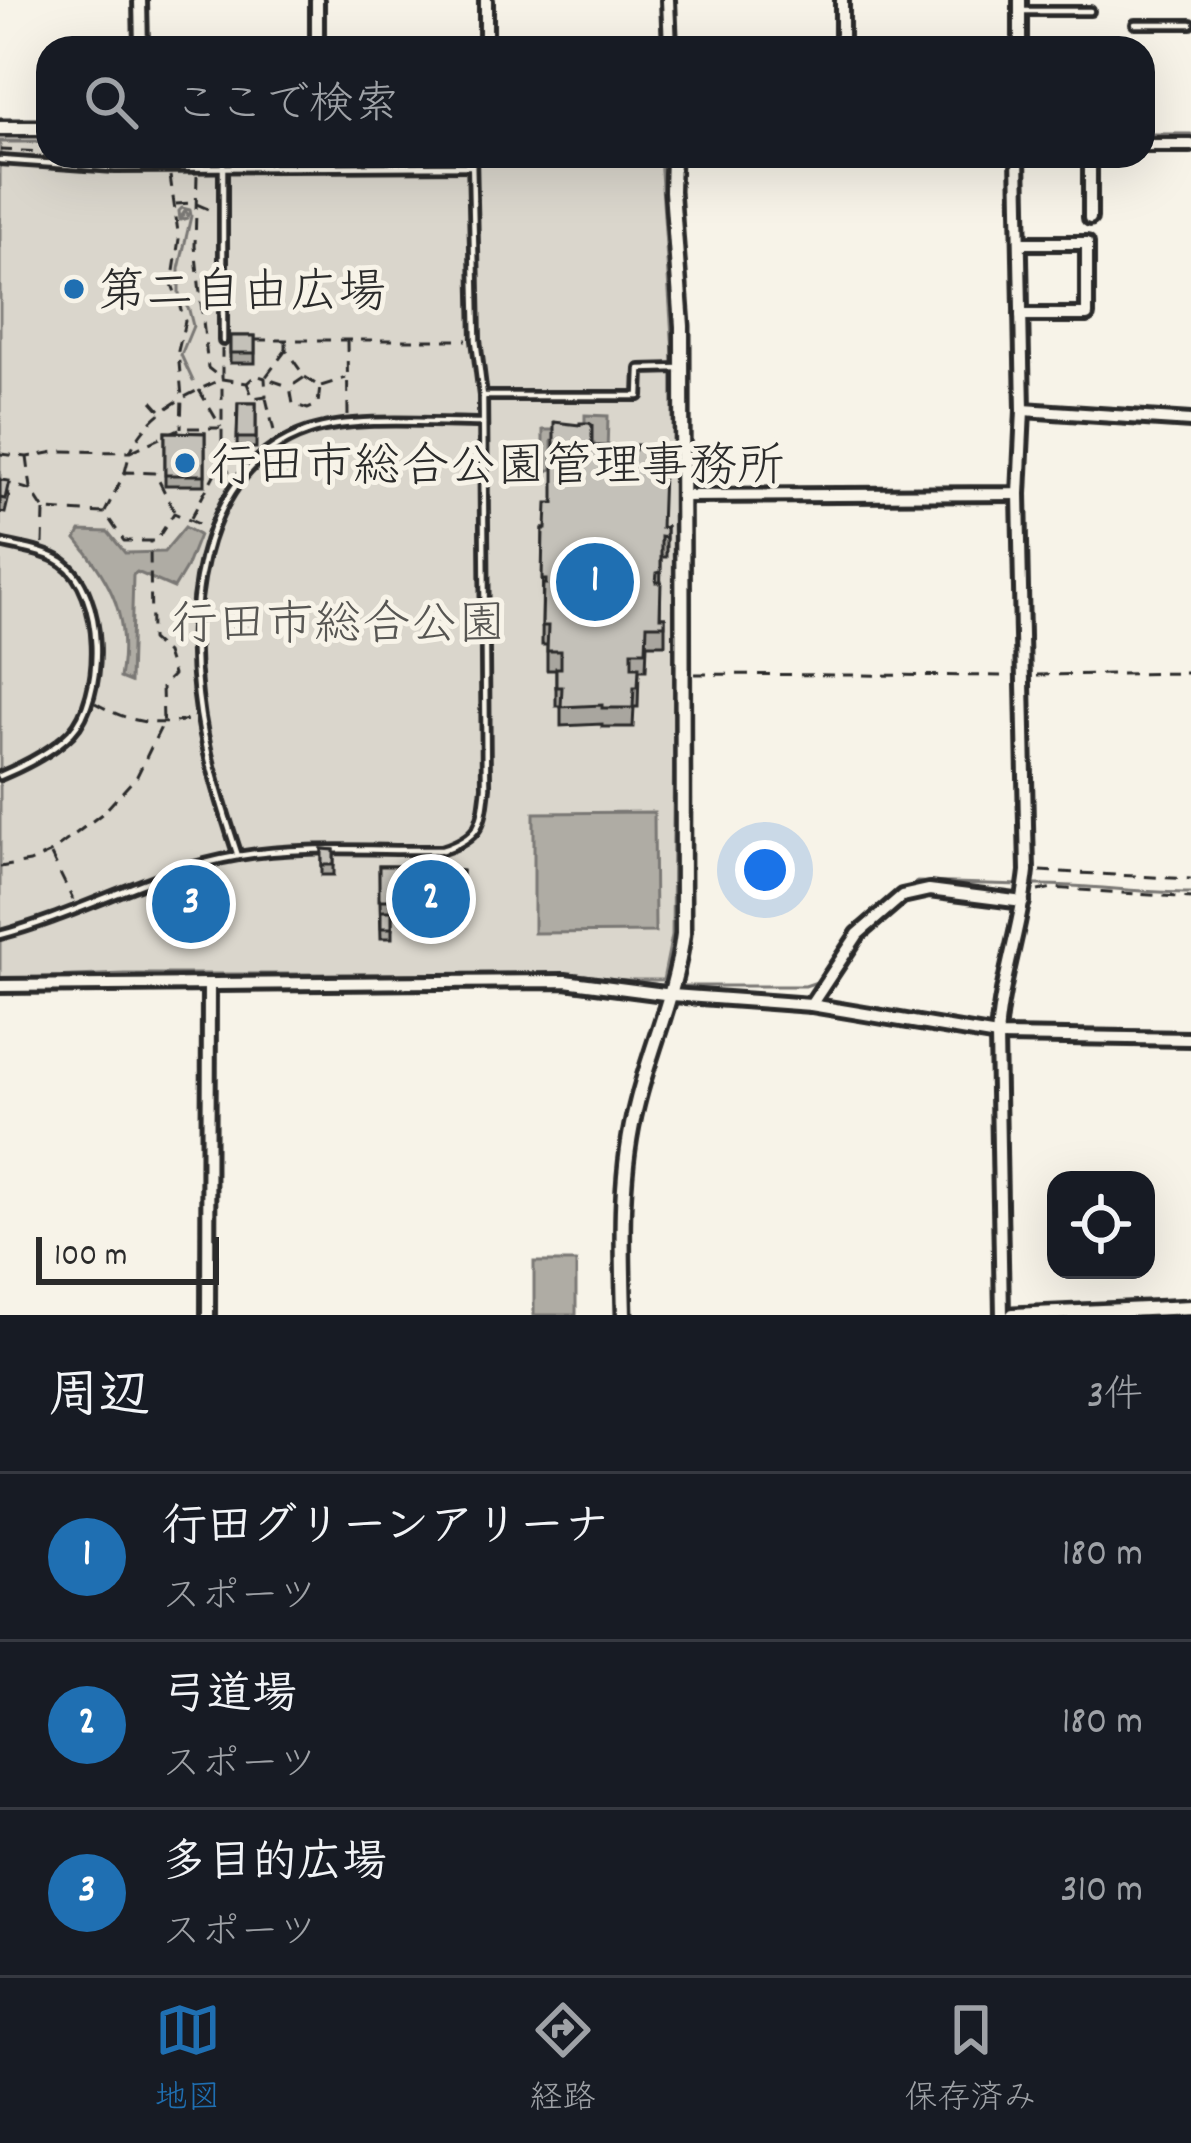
<!DOCTYPE html>
<html lang="ja">
<meta charset="utf-8">
<style>
:root{--surface:#171b24;--page:#20242c;--text:#f1f3f6;--muted:#9ea1a6;--line:#363941;--accent:#1f6fb2}
body{margin:0;font-family:Dekko,"Klee One",sans-serif;background:var(--page);color:var(--text)}
.controls{position:absolute;right:36px;bottom:36px;display:grid;overflow:hidden;border-radius:24px;box-shadow:0 12px 48px #0002}
.controls button{width:108px;height:108px;display:grid;place-items:center;padding:0;border:0;border-bottom:3px solid var(--line);background:var(--surface);color:var(--text);font:60px sans-serif}
.scale{position:absolute;left:36px;bottom:30px;width:183px;box-sizing:border-box;padding-left:12px;border:6px solid #2b2b2b;border-top:0;font-size:33px;line-height:42px;white-space:nowrap;color:#2b2b2b;-webkit-text-stroke:9px #f7f3e8;paint-order:stroke}
.you{position:absolute;left:765px;top:870px;width:42px;height:42px;margin:-30px;border:9px solid #fff;border-radius:50%;background:#1a73e8;box-shadow:0 0 0 18px #1a73e833}
.badge{display:grid;place-items:center;width:78px;height:78px;border-radius:50%;background:var(--accent);color:#fff;font-size:39px;font-weight:700}
.pin{position:absolute;translate:-50% -50%;border:6px solid #fff;box-shadow:0 3px 12px #0006}
.list{margin:0;padding:0;list-style:none}
h2{display:flex;justify-content:space-between;align-items:center;height:156px;margin:0;padding:0 48px;font-size:51px}
h2 small{font-size:39px;font-weight:400;color:var(--muted)}
.list li{display:grid;grid-template-columns:78px 1fr auto;gap:36px;align-items:center;box-sizing:border-box;height:168px;padding:0 48px;border-top:3px solid var(--line)}
.list b{display:block;font-size:45px;white-space:nowrap}
.list p{margin:0;font-size:39px;white-space:nowrap;color:var(--muted)}
.list em{font-size:39px;font-style:normal;color:var(--muted)}
.icon{flex:none;width:66px;height:66px;fill:none;stroke:currentColor;stroke-width:2;stroke-linecap:round;stroke-linejoin:round}
.map{position:relative;flex:none;width:1191px;height:1315px;overflow:hidden}
.search{position:absolute;background:var(--surface);box-shadow:0 12px 48px #0002;left:36px;right:36px;top:36px;height:132px;display:flex;align-items:center;gap:30px;box-sizing:border-box;padding:0 42px;border-radius:36px;color:var(--muted);font-size:45px}
.sheet{height:660px;background:var(--surface)}
nav{display:flex;justify-content:space-around;align-items:center;box-sizing:border-box;height:168px;border-top:3px solid var(--line);background:var(--surface);font-size:33px;color:var(--muted)}
nav a{display:grid;justify-items:center;gap:6px}
nav .on{color:var(--accent)}
.map>svg:first-child{display:block}
.green{fill:#dad6cc;stroke:#82807c;stroke-width:3}
.water{fill:#afaca4;stroke:#7a7874;stroke-width:3}
.lines{fill:none;stroke-linecap:round;stroke-linejoin:round}
.stream{stroke:#7a7874;stroke-width:3}
.service-casing{stroke:#2b2b2b;stroke-width:14}
.minor-casing{stroke:#2b2b2b;stroke-width:20}
.tertiary-casing{stroke:#2b2b2b;stroke-width:21}
.path{stroke:#2b2b2b;stroke-width:3;stroke-dasharray:12 9;stroke-linecap:butt}
.service{stroke:#f7f3e8;stroke-width:4.5}
.minor{stroke:#f7f3e8;stroke-width:10}
.tertiary{stroke:#f7f3e8;stroke-width:12}
.wall{fill:#a9a69f;stroke:#2b2b2b;stroke-width:3}
.building{fill:#c4c1b9;stroke:#2b2b2b;stroke-width:3}
.poi-dot{fill:#1f6fb2;stroke:#f7f3e8;stroke-width:4.5}
.labels{text-anchor:middle;stroke-width:10;stroke-linejoin:round;paint-order:stroke}
.poi-label{font-size:48px;fill:#2b2b2b;stroke:#f7f3e8;text-anchor:start}
.park-label{font-size:48px;fill:#575653;stroke:#f7f3e8}
</style>
<div class="map">
<svg width="1191" height="1315" viewBox="0 0 1191 1315">
<rect width="100%" height="100%" fill="#f7f3e8"/>
<filter id="ink" filterUnits="userSpaceOnUse"><feTurbulence type="fractalNoise" baseFrequency=".00833" numOctaves="2"/><feDisplacementMap in="SourceGraphic" scale="24" xChannelSelector="R" yChannelSelector="G"/><feConvolveMatrix kernelMatrix="1 2 1 2 8 2 1 2 1" color-interpolation-filters="sRGB"/></filter>
<g filter="url(#ink)">
<path class="green" d="M0,141H48V156H660L674,368L676,496L672,935L663,980L0,979Z"/>
<g class="water">
<path d="M585,415L608,416L607,454L593,464L594,444L552,441V469L543,473V430H585Z"/>
<path d="M185,527L199,535L186,568L174,588L137,572L133,575L130,682L120,678C130,619 113,583 76,539L80,531L108,532L125,553L164,552Z"/>
<path d="M654,812L655,932L534,933V813Z"/>
<rect x="534" y="1262" width="42" height="53"/>
</g>
<g class="lines">
<g class="stream">
<path d="M1143,134H1191"/>
<path d="M0,142H48"/>
<path d="M184,215L181,217L185,211L188,214L187,218L180,220L179,211L182,208L190,210L191,216L179,269V294L189,310L193,326L181,355L193,381"/>
<path d="M1031,885C1085,884 1137,893 1191,893"/>
<path d="M897,894L917,882L1022,885"/>
<path d="M0,979L125,974H577L669,986"/>
<path d="M679,986H805L817,982L826,972"/>
</g>
<g class="service-casing">
<g id="service">
<path d="M1020,11H1090"/>
<path d="M1135,24H1191"/>
<path d="M223,156V341"/>
<path d="M0,160L115,168L472,166"/>
<path d="M483,396H639L640,369L679,368"/>
<path d="M0,543C20,548 45,551 62,562C105,592 106,696 71,733C53,751 24,766 0,776"/>
<path d="M238,856C221,804 204,751 198,696C186,600 203,466 309,431C357,416 431,423 483,423"/>
<path d="M0,935C81,914 155,870 238,856C302,845 377,851 442,850C481,837 482,824 486,787L483,396L476,340L472,156"/>
</g>
</g>
<g class="minor-casing">
<g id="minor">
<path d="M140,0L141,48"/>
<path d="M486,0V48"/>
<path d="M668,0L670,48"/>
<path d="M842,0V48"/>
<path d="M317,48V0"/>
<path d="M1020,48V0"/>
<path d="M1143,145H1191"/>
<path d="M1090,156V218"/>
<path d="M1020,243H1087V315H1021"/>
<path d="M1023,410L1191,421"/>
<path d="M682,496L1019,494L1023,410L1018,156"/>
<path d="M0,986L565,981L672,995L811,1005L997,1036L1191,1039"/>
<path d="M811,1005L858,934L902,896L929,890L1023,902"/>
<path d="M208,1315L209,985"/>
<path d="M1002,1315L997,1036C1001,980 1021,927 1027,871L1019,494"/>
</g>
</g>
<g class="tertiary-casing">
<g id="tertiary">
<path d="M0,128H48"/>
<path d="M624,1315C622,1244 619,1172 637,1103C651,1046 676,993 683,934L682,326L672,191L673,156"/>
<path d="M1013,1315L1191,1307"/>
</g>
</g>
<g class="path">
<path d="M0,150L48,152"/>
<path d="M170,176L179,239L172,284L185,321L178,351L182,397L181,428"/>
<path d="M197,176L195,246L208,368L222,379L247,383L256,375L265,378L266,396L253,398L247,383"/>
<path d="M176,204L194,203L213,211"/>
<path d="M255,340H467"/>
<path d="M347,340L348,415"/>
<path d="M286,341V350L303,374"/>
<path d="M286,350L265,378L288,386"/>
<path d="M305,377L320,387L318,404L308,409L293,404L290,387Z"/>
<path d="M321,386L346,378"/>
<path d="M199,390L221,427"/>
<path d="M266,398L275,435"/>
<path d="M152,401L160,410"/>
<path d="M0,454L27,457L61,451L130,452C148,413 182,397 220,380"/>
<path d="M27,457L31,488"/>
<path d="M223,462L233,479"/>
<path d="M125,472L130,452L181,428H220"/>
<path d="M0,481L31,490L44,510L105,513L124,541H156L174,513L205,527"/>
<path d="M105,512L125,472L155,473L174,511"/>
<path d="M191,518L222,460V349"/>
<path d="M43,544L44,511"/>
<path d="M695,674L1009,676"/>
<path d="M1037,675L1191,673"/>
<path d="M95,703C131,723 153,727 194,719"/>
<path d="M51,855L73,900"/>
<path d="M0,867L30,862L50,853L103,813L137,776L163,723L162,686L173,675L166,653L151,640L150,541"/>
<path d="M1040,871L1191,879"/>
<path d="M1038,891L1053,888L1191,898"/>
</g>
<use href="#service" class="service"/>
<use href="#minor" class="minor"/>
<use href="#tertiary" class="tertiary"/>
</g>
<g class="wall">
<rect x="230" y="336" width="25" height="27"/>
<path d="M238,403H256V448H237Z"/>
<path d="M165,432L205,433V485H165Z"/>
<path d="M592,446L625,450L662,528L666,527V557H661L660,617H665V644H647L646,670H639L638,707H634L633,727H602V724L561,726V706H556V670H547V645H542L543,529H546L554,503Z"/>
<path d="M0,480L9,496L5,513L0,512Z"/>
<path d="M322,849L334,850V875H322Z"/>
<path d="M379,866H409V914H392V938H381Z"/>
<path d="M453,870L462,871L461,918H452Z"/>
</g>
<g class="building">
<rect x="230" y="336" width="25" height="17"/>
<path d="M238,403H256V438H237Z"/>
<path d="M554,422L580,425V423H589L592,425V446H626L625,450H635L636,445H664L661,528L666,527V538L661,537V572L657,573L656,582H661L660,617H665V625H647L646,651H632V667H639L638,687H634L633,708H602V705L561,707L562,687H556V668H561V651H547L548,626H542L543,584H546V580H542L543,529H546L547,503H554Z"/>
<path d="M165,432L205,433V475H165Z"/>
<path d="M0,480L9,481L5,499L0,498Z"/>
<path d="M322,849L334,850V865H322Z"/>
<rect x="379" y="866" width="30" height="34"/>
<path d="M453,870L462,871L461,908H452Z"/>
<rect x="381" y="911" width="11" height="17"/>
</g>
</g>
<g class="poi-dot">
<circle cx="74" cy="289" r="12"/>
<circle cx="185" cy="463" r="12"/>
</g>
<g class="labels">
<g class="poi-label">
<text x="98" y="306">第二自由広場</text>
<text x="209" y="480">行田市総合公園管理事務所</text>
</g>
<g class="park-label">
<text x="338" y="638">行田市総合公園</text>
</g>
</g>
</svg>
<div class="controls">
<button><svg class="icon" aria-label="locate" viewBox="0 0 24 24"><circle cx="12" cy="12" r="6"/><path d="M12 2v4M12 18v4M2 12h4M18 12h4"/></svg></button>
</div>
<div class="scale">100 m</div>
<div class="you"></div>
<div class="pin badge" style="left:595px;top:582px">1</div>
<div class="pin badge" style="left:431px;top:899px">2</div>
<div class="pin badge" style="left:191px;top:904px">3</div>
<div class="search"><svg class="icon" aria-label="search" viewBox="0 0 24 24"><circle cx="10" cy="10" r="6"/><path d="M15 15l6 6"/></svg>ここで検索</div>
</div>
<section class="sheet">
<h2>周辺<small>3件</small></h2>
<ul class="list">
<li><span class="badge">1</span><div><b>行田グリーンアリーナ</b><p>スポーツ</p></div><em>180 m</em></li>
<li><span class="badge">2</span><div><b>弓道場</b><p>スポーツ</p></div><em>180 m</em></li>
<li><span class="badge">3</span><div><b>多目的広場</b><p>スポーツ</p></div><em>310 m</em></li>
</ul>
</section>
<nav>
<a class="on"><svg class="icon" aria-label="map" viewBox="0 0 24 24"><path d="M3 6l6-2 6 2 6-2v14l-6 2-6-2-6 2zM9 4v14M15 6v14"/></svg>地図</a>
<a><svg class="icon" aria-label="directions" viewBox="0 0 24 24"><path d="M12 3l9 9-9 9-9-9zM9 14v-3h6M13 9l2 2-2 2"/></svg>経路</a>
<a><svg class="icon" aria-label="saved" viewBox="0 0 24 24"><path d="M7 4h10v16l-5-4-5 4z"/></svg>保存済み</a>
</nav>
